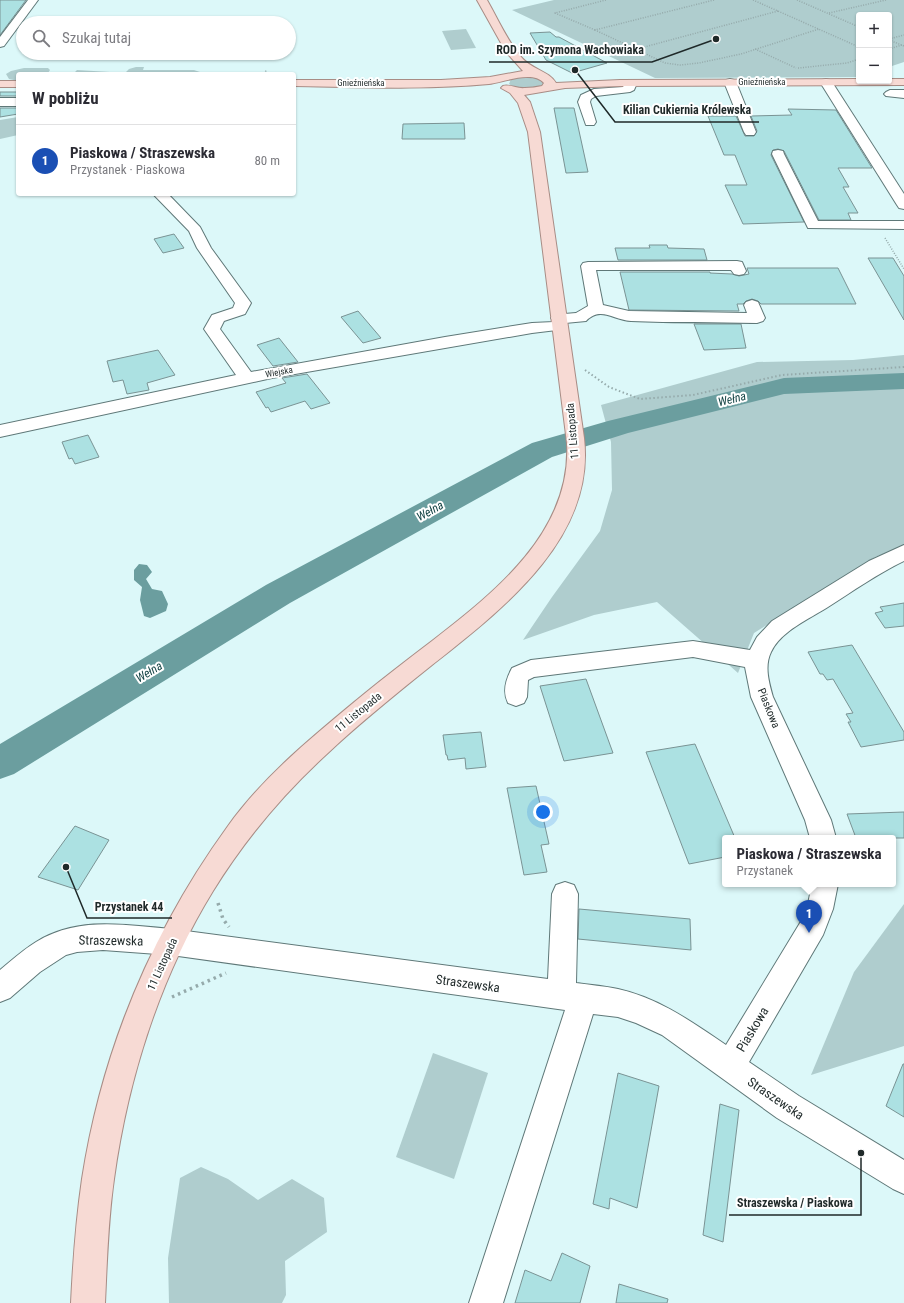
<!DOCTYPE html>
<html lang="pl">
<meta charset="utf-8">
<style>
:root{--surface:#fff;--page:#f2f2f3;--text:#2b2b33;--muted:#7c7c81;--line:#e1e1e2;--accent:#d54a2e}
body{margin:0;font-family:"Roboto Condensed",sans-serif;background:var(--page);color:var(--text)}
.controls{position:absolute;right:12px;top:12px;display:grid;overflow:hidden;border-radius:4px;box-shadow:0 1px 3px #0004}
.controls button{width:36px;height:36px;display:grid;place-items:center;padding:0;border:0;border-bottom:1px solid var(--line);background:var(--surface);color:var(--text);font:20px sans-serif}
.you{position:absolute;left:543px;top:812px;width:14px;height:14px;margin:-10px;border:3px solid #fff;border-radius:50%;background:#1a73e8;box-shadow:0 0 0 6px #1a73e833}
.badge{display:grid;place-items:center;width:26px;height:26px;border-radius:50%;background:var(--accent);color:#fff;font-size:13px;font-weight:700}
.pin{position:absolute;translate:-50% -33px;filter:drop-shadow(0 1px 2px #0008)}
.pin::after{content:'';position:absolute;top:21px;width:14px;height:12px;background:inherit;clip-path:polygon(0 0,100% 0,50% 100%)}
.popup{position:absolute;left:722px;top:835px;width:174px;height:52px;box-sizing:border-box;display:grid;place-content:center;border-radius:4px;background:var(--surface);filter:drop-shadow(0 1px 3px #0005);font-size:13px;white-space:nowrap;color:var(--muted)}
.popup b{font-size:15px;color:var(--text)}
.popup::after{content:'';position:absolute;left:50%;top:100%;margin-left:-8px;border:8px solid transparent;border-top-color:var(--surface)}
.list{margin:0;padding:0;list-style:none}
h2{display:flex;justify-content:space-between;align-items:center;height:52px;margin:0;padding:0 16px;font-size:17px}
h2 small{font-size:13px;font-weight:400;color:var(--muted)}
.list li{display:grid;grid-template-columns:26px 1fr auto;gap:12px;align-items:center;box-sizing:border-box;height:72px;padding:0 16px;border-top:1px solid var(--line)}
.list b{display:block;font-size:15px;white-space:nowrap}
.list p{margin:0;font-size:13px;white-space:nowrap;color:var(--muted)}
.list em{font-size:13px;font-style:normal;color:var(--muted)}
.icon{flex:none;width:22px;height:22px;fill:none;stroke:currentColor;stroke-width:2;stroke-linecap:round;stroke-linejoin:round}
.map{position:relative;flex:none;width:904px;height:1303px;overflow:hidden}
.search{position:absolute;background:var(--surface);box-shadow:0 1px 3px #0004;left:16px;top:16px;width:280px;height:44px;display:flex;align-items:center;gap:10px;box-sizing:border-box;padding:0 14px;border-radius:22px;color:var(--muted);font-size:15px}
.panel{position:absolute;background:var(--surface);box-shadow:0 1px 3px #0004;left:16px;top:72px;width:280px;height:124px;border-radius:4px}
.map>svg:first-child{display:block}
.green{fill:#afcdce}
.water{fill:#6b9e9f}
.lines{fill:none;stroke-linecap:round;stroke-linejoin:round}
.river{fill:#6b9e9f;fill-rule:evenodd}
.building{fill:#ace1e2;stroke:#7a9394}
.minor-casing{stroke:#5f7878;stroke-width:2}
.major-casing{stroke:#a88c85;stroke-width:2}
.path-far2{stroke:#95aaab;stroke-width:1.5;stroke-dasharray:1 1.5;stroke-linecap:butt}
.path-far1{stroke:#95aaab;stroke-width:2;stroke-dasharray:1.5 2.5;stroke-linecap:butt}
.path{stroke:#95aaab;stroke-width:3.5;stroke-dasharray:2.5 4;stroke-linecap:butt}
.minor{fill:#fff;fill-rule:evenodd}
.major{fill:#f7dad4;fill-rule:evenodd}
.labels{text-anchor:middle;stroke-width:4;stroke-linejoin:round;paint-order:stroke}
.far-street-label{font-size:9px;fill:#1f2929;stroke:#fff}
.street-label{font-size:11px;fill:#1f2929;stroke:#fff}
.water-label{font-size:12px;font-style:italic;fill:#134344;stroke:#fff}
.near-street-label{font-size:13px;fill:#1f2929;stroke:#fff}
.leader{fill:none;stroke:#1f2929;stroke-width:1.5}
.callout-dot{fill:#1f2929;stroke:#fff;stroke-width:1.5}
.callout-label{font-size:12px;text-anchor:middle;font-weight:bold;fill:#1f2929;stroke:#fff;stroke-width:4;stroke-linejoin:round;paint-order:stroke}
</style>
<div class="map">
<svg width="904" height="1303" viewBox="0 0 904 1303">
<rect width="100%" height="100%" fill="#dcf8f9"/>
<g class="green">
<path d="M554,0H904V62L889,67V15H859V77L655,78L512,10Z"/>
<path d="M466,29L476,48L451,50L442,31Z"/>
<path d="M136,67H144L143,70H194L200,72L199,74H124L129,69Z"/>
<path d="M24,68H48L50,70L48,73H74L77,70L110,72L111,74H18V81L9,79L6,74L11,71Z"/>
<path d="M524,76L538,78L543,82V84C536,91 517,91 509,84L511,79Z"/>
<path d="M18,117V135L0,139V120Z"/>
<path d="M904,355V546L875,557L754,633L738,673L657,602L594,615L523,640L552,597L600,531L612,490L611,442L601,405L757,362L853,360Z"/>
<path d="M904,904V1046L811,1075L854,972Z"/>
<path d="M433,1053L488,1073L454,1179L396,1157Z"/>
<path d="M201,1167L228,1179L258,1200L292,1179L324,1198L327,1232L285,1261L286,1295L282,1303H169L168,1258L180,1178Z"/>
</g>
<path class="water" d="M139,564L147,565L152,572L146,579L152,589L162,591L168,604L166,611L150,618L144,616L140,600L142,587L134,580V570Z"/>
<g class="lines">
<path class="river" d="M904,373V389L784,394L628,433L552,457L290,603L14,774L0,779V744L266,585L532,443L608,421L784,378Z"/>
</g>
<g class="building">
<path d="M0,0H26L0,35Z"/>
<path d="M550,32L556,37H559L607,63L572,73L546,60L530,33Z"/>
<rect x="0" y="92" width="18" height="4"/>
<path d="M0,108H18V114L0,117Z"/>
<path d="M554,108H574L588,172L566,173Z"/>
<path d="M788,109L836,110L872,168H838L849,187H843L858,213H848L851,220H819L784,151L778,149L773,150L771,155L804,222L743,224L725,185H747L735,155H724L708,116H736L745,136H754L757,131L751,116L792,115Z"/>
<path d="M464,123L465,139H402L403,124Z"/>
<path d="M174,234L184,248L163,253L154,239Z"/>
<path d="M649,245H667L668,248L704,249L707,260H618L615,248H650Z"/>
<path d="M868,258H893L904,276V320Z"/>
<path d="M747,268H838L856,304H761L758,301L752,299L746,301L743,304H737L739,311L629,310L620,272H710V273L732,274L739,276L749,274Z"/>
<path d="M358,311L381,338L363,343L341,317Z"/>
<path d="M694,324H741L746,348L704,350Z"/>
<path d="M279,338L298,362L273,366L257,345Z"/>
<path d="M158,350L175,375L147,383L149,390L127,394L123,380L113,382L107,361Z"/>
<path d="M307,374L330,403L311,409L305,401L271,412L268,407L266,408L256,392L286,383L282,378Z"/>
<path d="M88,435L99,457L75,464L72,458L69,459L62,442Z"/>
<path d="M904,603V626L885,628L875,613L883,611L880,607Z"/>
<path d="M852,645L904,732V740L861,747L848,722H851L846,714L853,713L833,679L827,680L823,674H820L808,652Z"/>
<path d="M586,679L613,753L564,761L540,686Z"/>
<path d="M481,732L486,767L466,769L465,758L448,760L447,755H446L443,735Z"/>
<path d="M695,744L735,838H725V857L689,864L646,752Z"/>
<path d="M536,786L549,844L541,845L547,872L524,875L507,788Z"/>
<path d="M904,812V838H856L847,814Z"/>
<path d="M75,826L109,840L78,890L38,877Z"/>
<path d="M579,909L690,919L691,950L578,939Z"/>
<path d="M903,1064H904V1117L886,1106Z"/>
<path d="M618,1073L659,1086L637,1208L610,1198L609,1209L593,1204Z"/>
<path d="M720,1104L739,1110L723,1242L703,1235Z"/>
<path d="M562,1253L590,1266L580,1303H515L525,1270L551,1281Z"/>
<path d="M619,1284L668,1299L667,1303H616Z"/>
</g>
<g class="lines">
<g class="minor-casing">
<g id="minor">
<path d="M28,0H38L4,46L0,47V37Z"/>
<path d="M730,79L734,80L736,82L756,132L754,135H746L744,132L724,82L726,80Z"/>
<path d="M826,79L830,80L832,82L904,194V209L899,208L897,205L820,82L822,80Z"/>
<path d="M631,80L635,81L637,83L634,90L630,92L596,96L591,99L590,102L596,122L594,125H586L578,102L581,95L594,89L623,87L627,81Z"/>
<path d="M890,90H904V98L886,96L884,94L886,92Z"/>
<rect x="0" y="98" width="18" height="8"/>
<path d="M778,150L783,151L784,154L818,221H904V229L808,228L772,154L773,151Z"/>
<path d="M153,194H168L200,227L211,248L251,303L245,314L224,321L220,329L251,372L445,337L532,323L554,322L551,318L553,315L576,313L588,306L581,266L583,263L588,262L737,261L742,262L746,271L744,274L739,275L734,274L731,270H596L603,305L629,311L747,313L744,305L746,302L752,300L758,302L765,318L763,321L757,323C715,322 673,323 631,321C613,320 601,306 586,321L565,323L567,326L565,329L532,333L272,378L0,437V425L236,375L204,329L212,315L233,308L235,303L197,248L189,231Z"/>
<path d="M904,545V561C877,574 853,591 828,607C809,619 781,631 771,652C764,666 769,683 773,697L831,820L836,838H810L805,820L751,697L745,667L693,657L534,677L528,680L527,697L524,703L516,706L508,703C502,691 506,679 512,668L531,660L693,641L750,650L757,637L772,621L869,561Z"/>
<path d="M565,882L574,885L578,894L576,983C590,985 604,986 618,989C659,998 692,1022 726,1045L803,918L807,909L812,884H838L833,909L823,935L749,1062L799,1096L904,1160V1194L893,1189L777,1118L662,1035L636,1023L618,1017L593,1014L503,1303H469L565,1010L171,955L103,950L77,952L66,955L40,972L10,998L0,1002V970C12,960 23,950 36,942C78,916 125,925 171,929L548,979L552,894L556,885Z"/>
</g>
</g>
<g class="major-casing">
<g id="major">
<path d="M477,0H487C498,19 507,41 522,58C533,70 549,71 556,83L620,80L859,79V81H889V79H904V85L620,86L565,88L524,95L530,102L540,132L584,438C596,539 501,610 432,665C397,693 362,721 329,752C284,793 245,839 213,891C160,977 128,1078 114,1179C108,1220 107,1261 105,1303H71C73,1261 76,1220 82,1179C102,1050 152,931 228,826C263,777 312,737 358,699C382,679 407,660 432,641C495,592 572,532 567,443L528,132L518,103L510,93L501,88L503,86C510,84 517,89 525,88C531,88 537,87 542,86L544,83C533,70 504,82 489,84C424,90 359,87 294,86V80H441L490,77L523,71L506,52Z"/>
<rect x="0" y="81" width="18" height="6"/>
</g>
</g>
<g class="path-far2">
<path d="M714,0L595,30L665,63L680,65L699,63L741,54L819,29"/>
<path d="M753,0L859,47"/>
<path d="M797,0L859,27"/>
<path d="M829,13L886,0"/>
<path d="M595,30L555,13L606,0"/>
<path d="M889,39L904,35"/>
<path d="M889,40L904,46"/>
<path d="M637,49L778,11"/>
<path d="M755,49L796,68"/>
<path d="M889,49L902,45"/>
<path d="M798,68L847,63L859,59"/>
<path d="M265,74L266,70"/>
<path d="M885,238L904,269"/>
</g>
<path class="path-far1" d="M585,370L609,387L640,399L693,395L782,375L904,367"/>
<g class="path">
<path d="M218,903L223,919L229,927"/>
<path d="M172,997L226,973"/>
</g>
<use href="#minor" class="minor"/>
<use href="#major" class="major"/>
</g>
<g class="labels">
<g class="far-street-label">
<text x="762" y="85">Gnieźnieńska</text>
<text x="361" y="86">Gnieźnieńska</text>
<text transform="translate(279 372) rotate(-11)" y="3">Wiejska</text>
</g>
<g class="street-label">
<text transform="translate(572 431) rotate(-95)" y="4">11 Listopada</text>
<text transform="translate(769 708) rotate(68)" y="4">Piaskowa</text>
<text transform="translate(358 712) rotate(-39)" y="4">11 Listopada</text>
<text transform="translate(162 964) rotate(-65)" y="4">11 Listopada</text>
</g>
<g class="water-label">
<text transform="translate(732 399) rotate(-14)" y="4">Wełna</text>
<text transform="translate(430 511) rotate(-29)" y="4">Wełna</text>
<text transform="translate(149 672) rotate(-31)" y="4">Wełna</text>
</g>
<g class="near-street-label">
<text transform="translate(111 940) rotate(1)" y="5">Straszewska</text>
<text transform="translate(468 983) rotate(8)" y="5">Straszewska</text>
<text transform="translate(752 1029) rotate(-59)" y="5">Piaskowa</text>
<text transform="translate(776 1098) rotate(34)" y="5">Straszewska</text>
</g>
</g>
<path class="leader" d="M716 39L652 62H489M575 70L615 122H759M66 867L87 918H172M861 1153L861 1215H729"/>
<g class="callout-dot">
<circle cx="716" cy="39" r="4"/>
<circle cx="575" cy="70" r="4"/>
<circle cx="66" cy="867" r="4"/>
<circle cx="861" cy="1153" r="4"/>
</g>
<g class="callout-label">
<text x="570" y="54">ROD im. Szymona Wachowiaka</text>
<text x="687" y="114">Kilian Cukiernia Królewska</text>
<text x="129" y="911">Przystanek 44</text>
<text x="795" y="1207">Straszewska / Piaskowa</text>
</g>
</svg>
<div class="controls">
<button>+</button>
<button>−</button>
</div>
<div class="you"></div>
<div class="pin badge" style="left:809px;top:933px;background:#1a4fb4">1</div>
<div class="popup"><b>Piaskowa / Straszewska</b>Przystanek</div>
<div class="search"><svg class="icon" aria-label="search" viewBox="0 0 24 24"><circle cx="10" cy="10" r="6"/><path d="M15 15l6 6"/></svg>Szukaj tutaj</div>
<section class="panel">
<h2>W pobliżu<small></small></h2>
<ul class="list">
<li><span class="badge" style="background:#1a4fb4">1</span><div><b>Piaskowa / Straszewska</b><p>Przystanek · Piaskowa</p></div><em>80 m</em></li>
</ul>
</section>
</div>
